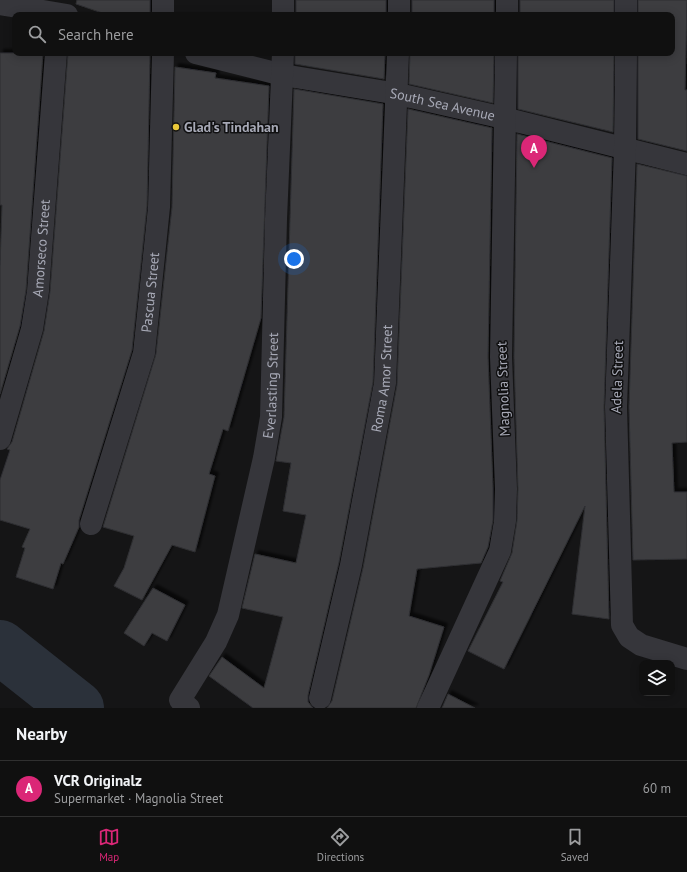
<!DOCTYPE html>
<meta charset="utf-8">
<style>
:root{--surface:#101010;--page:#1e1e1e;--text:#f1f3f6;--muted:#9c9d9f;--line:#303030;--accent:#db2777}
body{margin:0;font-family:"PT Sans",sans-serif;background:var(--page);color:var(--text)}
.controls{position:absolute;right:12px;bottom:12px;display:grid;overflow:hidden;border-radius:8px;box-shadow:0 2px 10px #0003}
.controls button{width:36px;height:36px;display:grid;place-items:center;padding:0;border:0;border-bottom:1px solid var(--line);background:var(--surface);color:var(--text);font:20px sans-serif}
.you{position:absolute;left:294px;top:259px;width:14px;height:14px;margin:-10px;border:3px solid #fff;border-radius:50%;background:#1a73e8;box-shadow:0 0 0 6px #1a73e833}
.badge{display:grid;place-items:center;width:26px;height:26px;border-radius:50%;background:var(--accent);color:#fff;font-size:13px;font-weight:700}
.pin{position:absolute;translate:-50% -33px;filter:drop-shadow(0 1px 2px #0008)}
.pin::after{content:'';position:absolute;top:21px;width:14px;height:12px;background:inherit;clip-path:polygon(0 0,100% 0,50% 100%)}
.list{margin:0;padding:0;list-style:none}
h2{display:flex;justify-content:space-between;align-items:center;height:52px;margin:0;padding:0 16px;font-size:17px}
h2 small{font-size:13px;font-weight:400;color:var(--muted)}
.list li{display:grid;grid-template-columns:26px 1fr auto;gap:12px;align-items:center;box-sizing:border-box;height:56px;padding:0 16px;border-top:1px solid var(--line)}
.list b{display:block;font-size:15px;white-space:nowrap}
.list p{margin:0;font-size:13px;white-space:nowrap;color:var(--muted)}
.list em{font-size:13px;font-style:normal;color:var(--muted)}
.icon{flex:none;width:22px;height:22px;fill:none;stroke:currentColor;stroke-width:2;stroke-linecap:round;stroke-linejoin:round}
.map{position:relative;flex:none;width:687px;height:708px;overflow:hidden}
.search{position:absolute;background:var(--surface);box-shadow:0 2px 10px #0003;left:12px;right:12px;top:12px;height:44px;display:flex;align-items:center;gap:10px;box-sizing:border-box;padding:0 14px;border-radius:8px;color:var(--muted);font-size:15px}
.sheet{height:108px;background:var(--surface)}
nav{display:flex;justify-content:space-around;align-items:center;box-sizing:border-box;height:56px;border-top:1px solid var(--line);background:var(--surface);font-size:11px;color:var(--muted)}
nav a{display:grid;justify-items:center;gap:2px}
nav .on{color:var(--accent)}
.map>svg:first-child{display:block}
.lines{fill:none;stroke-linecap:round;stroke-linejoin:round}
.river{stroke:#2b313a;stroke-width:54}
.building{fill:#3c3d40;stroke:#2f2f32;filter:url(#shadow)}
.street{stroke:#36363b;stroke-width:22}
.poi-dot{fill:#eac839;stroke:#101011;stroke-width:1.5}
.labels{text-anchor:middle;stroke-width:3;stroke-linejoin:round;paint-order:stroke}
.street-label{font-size:14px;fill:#a7a9b6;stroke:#101011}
.poi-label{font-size:14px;font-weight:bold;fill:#a7a9b6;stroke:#101011;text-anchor:start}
</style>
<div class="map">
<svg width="687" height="708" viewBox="0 0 687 708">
<defs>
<filter id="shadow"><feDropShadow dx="3.5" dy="-3.5" stdDeviation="1" flood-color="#0009"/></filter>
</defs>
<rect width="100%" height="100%" fill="#151516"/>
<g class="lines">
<path class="river" d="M0,647L77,708"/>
</g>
<g class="building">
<path d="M77,0H150V15H108L76,4Z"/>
<rect x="296" y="0" width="90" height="15"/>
<rect x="412" y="0" width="82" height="15"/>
<rect x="520" y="0" width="94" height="15"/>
<path d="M638,0H687L685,90H687V151L638,139V53H672V15H638Z"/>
<path d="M0,53H43L26,290L20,326L0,394V267L2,205H0Z"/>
<path d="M68,53H150L147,206L132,350L79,520V527L63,564L61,563L53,589L16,577L25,548L22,547L30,529L0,520V480L10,450L7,449L12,442L44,331L50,292Z"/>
<path d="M295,53H385L384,79L295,64Z"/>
<path d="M410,53H494L493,103L409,84Z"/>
<path d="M518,53H614L613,132L518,109Z"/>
<path d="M175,67L216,73L215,78L269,86L261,318L228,431L223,429L209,474L215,476L195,552L172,545L142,600L114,586L124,568L134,536L103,527L156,354L172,207Z"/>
<path d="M294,89L383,104L373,382L339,562L308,695V702L313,708H253L209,676L222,657L264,688L283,617L242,608L255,554L296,563L306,515L283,511L291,463L276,461L284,417Z"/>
<path d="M408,109L492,128L488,357L493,489V520L488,547L481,563L417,569L409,616L444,627L429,675L416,708H327L332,701L363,568L397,385Z"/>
<path d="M517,134L612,158L604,407L609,619L572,614L585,506L504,669L468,651L503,582L500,581L512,553L517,521L518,489L514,357Z"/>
<path d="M637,164L687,176V442L672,443L674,492H687V559L633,560L629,407Z"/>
<path d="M153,588L185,605L167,641L152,633L144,646L124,633Z"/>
<path d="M448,694L475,708H442Z"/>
</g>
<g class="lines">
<g class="street">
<path d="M163,0V15"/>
<path d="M283,0V15"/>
<path d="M0,4L67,15"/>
<path d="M399,15V0"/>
<path d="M507,15V0"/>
<path d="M626,15V0"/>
<path id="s1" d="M196,53L283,75L398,94L504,118L687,164"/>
<path d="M626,53L625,148L616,407L622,625L629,637L641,645L687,659"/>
<path id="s2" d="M0,439L32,329L38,291L56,53"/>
<path id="s3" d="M91,524L144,353L159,207L163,53"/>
<path id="s4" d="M320,698L351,565L385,383L398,53"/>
<path id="s5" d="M189,708L180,700L216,642L228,615L264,458L271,417L276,219L283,53"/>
<path d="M428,708L500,551L505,521L506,489L501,357L506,53"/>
</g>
</g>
<circle class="poi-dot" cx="176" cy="127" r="4"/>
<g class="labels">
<g class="street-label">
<text dy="5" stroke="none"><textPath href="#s1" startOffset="252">South Sea Avenue</textPath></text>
<text dy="5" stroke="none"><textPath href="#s2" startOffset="196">Amorseco Street</textPath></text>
<text dy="5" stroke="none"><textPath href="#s3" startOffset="240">Pascua Street</textPath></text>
<text transform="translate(617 377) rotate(-88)" y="5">Adela Street</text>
<text dy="5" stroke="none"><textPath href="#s4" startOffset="326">Roma Amor Street</textPath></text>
<text dy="5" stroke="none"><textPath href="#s5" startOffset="344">Everlasting Street</textPath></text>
<text transform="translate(503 389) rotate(-92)" y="5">Magnolia Street</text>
</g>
<g class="poi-label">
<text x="184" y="132">Glad's Tindahan</text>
</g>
</g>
</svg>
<div class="controls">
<button><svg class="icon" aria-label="layers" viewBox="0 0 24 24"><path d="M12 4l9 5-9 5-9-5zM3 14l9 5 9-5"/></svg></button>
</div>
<div class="you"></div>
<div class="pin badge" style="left:534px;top:168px">A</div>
<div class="search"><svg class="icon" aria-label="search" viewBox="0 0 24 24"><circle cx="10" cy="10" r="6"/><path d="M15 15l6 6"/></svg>Search here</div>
</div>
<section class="sheet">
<h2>Nearby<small></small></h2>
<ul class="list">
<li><span class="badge">A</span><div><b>VCR Originalz</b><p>Supermarket · Magnolia Street</p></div><em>60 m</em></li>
</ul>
</section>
<nav>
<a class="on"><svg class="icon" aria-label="map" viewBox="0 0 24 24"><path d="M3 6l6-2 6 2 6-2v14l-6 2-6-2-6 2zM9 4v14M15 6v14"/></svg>Map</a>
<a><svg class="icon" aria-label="directions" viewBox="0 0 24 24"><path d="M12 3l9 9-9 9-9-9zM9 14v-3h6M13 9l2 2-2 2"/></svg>Directions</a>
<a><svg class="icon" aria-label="saved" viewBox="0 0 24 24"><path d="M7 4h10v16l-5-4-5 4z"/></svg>Saved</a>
</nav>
